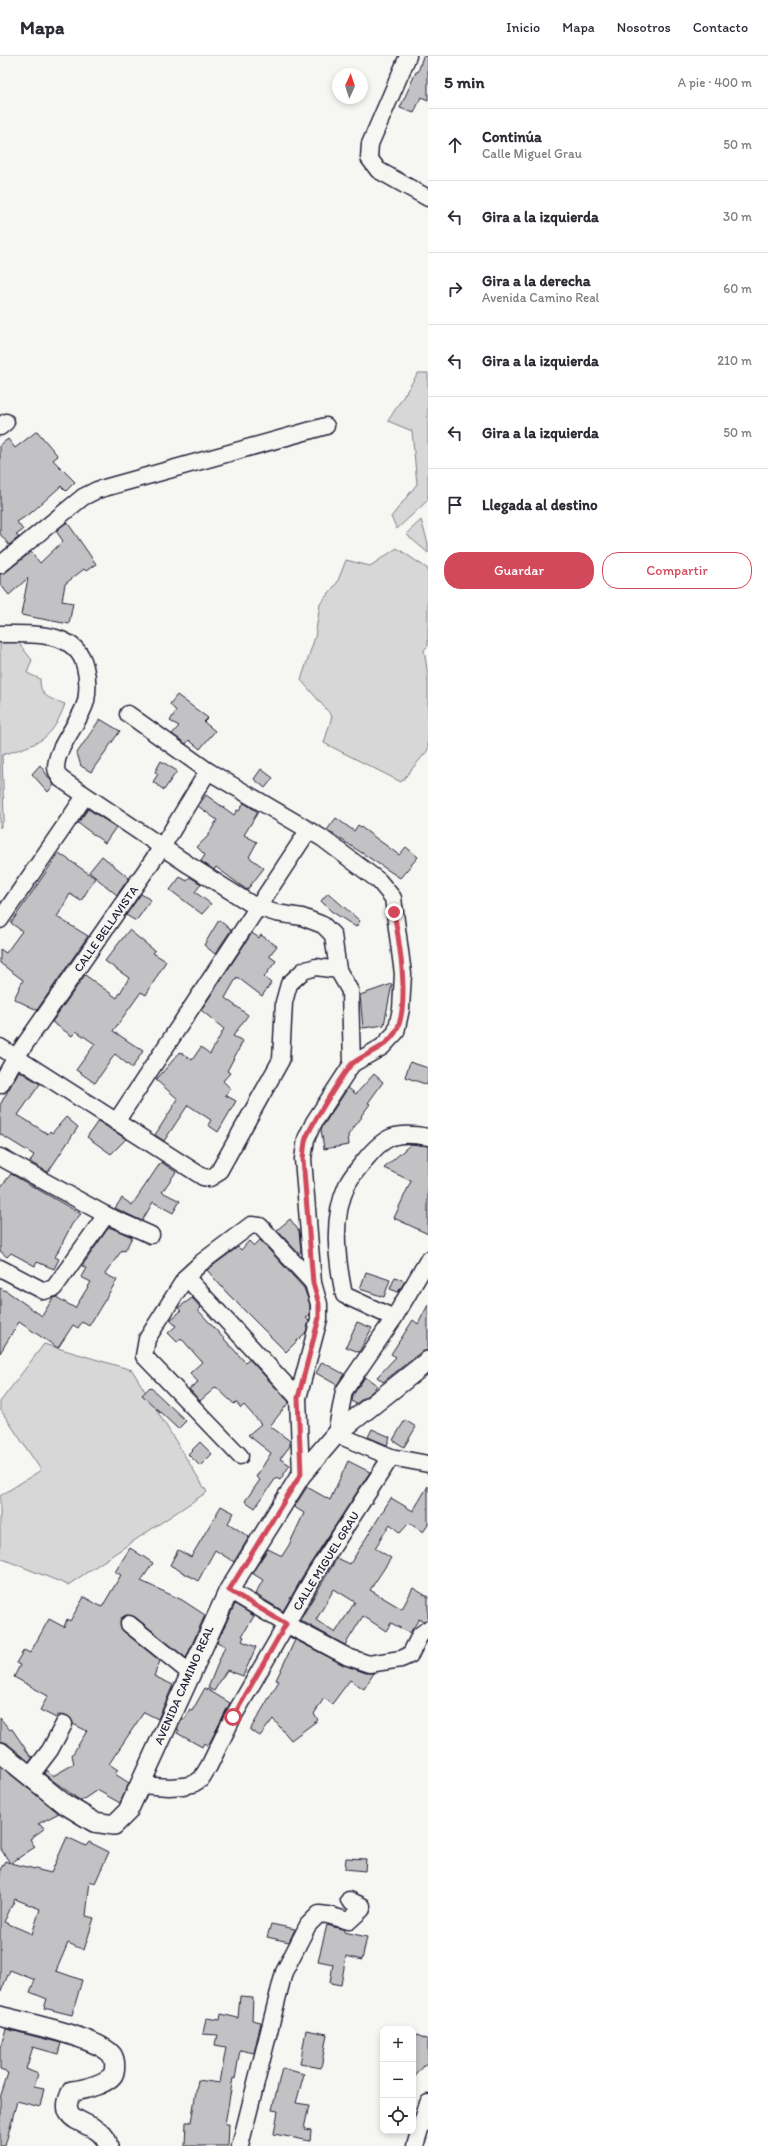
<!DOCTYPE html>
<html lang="es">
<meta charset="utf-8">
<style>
:root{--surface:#fff;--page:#f2f2f3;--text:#2b2b33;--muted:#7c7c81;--line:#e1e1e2;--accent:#d1495b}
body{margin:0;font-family:Itim,sans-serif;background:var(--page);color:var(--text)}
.controls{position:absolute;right:12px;bottom:12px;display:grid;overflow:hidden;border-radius:8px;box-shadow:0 2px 6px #0003}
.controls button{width:36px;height:36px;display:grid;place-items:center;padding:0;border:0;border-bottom:1px solid var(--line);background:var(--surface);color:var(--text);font:20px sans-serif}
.compass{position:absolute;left:332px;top:12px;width:36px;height:36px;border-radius:50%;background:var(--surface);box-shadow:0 2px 6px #0003;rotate:3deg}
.stop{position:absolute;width:12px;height:12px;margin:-9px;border:3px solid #d1495b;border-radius:50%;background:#fff}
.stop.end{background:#d1495b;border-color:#fff;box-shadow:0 1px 4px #0008}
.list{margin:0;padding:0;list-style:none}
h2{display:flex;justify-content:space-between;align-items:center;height:52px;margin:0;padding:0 16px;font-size:17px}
h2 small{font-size:13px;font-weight:400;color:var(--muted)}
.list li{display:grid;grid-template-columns:26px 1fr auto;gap:12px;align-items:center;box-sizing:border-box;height:72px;padding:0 16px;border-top:1px solid var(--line)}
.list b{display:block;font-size:15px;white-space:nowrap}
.list p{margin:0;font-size:13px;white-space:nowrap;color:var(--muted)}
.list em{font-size:13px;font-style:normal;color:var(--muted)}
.actions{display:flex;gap:8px;padding:12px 16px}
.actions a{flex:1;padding:9px 0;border:1px solid var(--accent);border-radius:16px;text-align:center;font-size:14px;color:var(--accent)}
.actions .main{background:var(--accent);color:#fff}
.icon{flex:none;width:22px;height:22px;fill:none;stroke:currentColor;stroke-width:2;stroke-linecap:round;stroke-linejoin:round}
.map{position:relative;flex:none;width:428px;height:2090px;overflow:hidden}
header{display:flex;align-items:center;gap:24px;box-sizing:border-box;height:56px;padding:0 20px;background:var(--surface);border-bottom:1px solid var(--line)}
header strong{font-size:19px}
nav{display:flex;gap:22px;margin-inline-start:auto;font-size:14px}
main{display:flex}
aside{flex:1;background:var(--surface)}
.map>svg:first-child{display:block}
.green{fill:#d7d7d7;stroke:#7c7c89}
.building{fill:#c2c2c4;stroke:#22223b;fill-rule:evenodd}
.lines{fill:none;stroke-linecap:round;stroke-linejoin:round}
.minor-casing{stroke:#22223b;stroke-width:19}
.tertiary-casing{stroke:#22223b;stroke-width:22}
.minor{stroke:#f6f6f2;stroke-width:16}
.tertiary{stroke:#f6f6f2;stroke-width:19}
.route{stroke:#d1495b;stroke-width:5}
.labels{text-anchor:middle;stroke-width:3.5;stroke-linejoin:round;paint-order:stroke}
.street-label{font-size:12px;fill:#22223b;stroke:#f6f6f2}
</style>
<header>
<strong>Mapa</strong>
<nav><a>Inicio</a><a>Mapa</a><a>Nosotros</a><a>Contacto</a></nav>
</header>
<main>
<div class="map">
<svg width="428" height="2090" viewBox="0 0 428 2090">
<rect width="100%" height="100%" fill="#f6f6f2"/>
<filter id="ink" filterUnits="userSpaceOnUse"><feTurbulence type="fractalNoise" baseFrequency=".025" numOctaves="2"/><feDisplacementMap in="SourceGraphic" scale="8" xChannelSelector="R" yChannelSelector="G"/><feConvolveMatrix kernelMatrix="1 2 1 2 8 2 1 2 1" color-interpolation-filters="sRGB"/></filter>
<g filter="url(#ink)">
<g class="green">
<path d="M418,317H428V444L397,473L391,461L417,428L412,375L388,365Z"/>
<path d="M421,464L428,487V497L406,478Z"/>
<path d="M397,492L428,513V590L424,594L428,619V694L401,726L324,687L332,660L301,624L315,581L320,548L337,527L346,504L370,510Z"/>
<path d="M0,582L17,585L32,604L27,617L40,623C40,641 49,642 65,648C51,686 39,687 2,699L4,763L0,772Z"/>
<path d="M44,1288L132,1314L207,1436L68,1529L0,1502V1440L41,1414L0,1353V1346Z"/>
</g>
<g class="building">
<path d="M423,0H428V44L421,41L414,57L400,52L416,16H418Z"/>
<path d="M37,375L58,400L53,404L75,426L66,435L61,430L32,456L17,466L23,474L16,479L19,481L9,489L0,478V389L8,383L15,392Z"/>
<path d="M67,466L96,508L86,515L84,513L65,528L62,545L73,547L69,568L21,559L28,522L9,539L0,528V518L6,516L31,496L40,507L63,485L56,475Z"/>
<path d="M177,639L208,662L204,666L215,675L200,693L189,684L186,688L172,678L179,670L170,665L176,655L170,648Z"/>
<path d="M100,663L120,675L91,716L81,710L77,697Z"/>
<path d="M161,705L177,715L164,734L153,726L158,718L155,716Z"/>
<path d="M40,709L54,729L48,736L32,718Z"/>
<path d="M261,713L273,722L265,732L254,723Z"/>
<path d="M206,739L234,759L237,754L239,755L244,747L258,756L244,779L257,786L249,801L264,812L247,834L216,811L214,814L201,805L205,799L197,791L208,780L217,764L198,750Z"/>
<path d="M88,753L116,771L105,787L78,767Z"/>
<path d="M336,762L354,775L358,769L399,799L406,791L418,801L400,822L327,774Z"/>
<path d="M59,797L95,822L81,845L70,838L57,861L88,880L37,954L14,943L23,924L0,907V893L6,897L22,875L11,867Z"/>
<path d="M102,800L129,822L117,839L89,816Z"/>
<path d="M180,821L187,825L190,821L201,828L195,836L211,848L202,858L170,834Z"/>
<path d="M328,837L360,865L356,871L331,855L321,845Z"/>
<path d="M141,838L151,844L136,865L126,859Z"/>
<path d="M219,864L231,874L215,898L204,889Z"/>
<path d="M129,874L155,895L153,897L166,905L146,939L141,936L113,975L143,995L132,1012L115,998L95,1027L76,1014L95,988L76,975L72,980L52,966L85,919L117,942L129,922L105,905Z"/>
<path d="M252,877L259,882L261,879L277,890L269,900L276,905L264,921L271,927L262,940L237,921L225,942L248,959L233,980L243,985L227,1015L230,1017L223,1025L231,1033L225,1039L236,1045L218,1076L208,1069L211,1064L188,1049L164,1085L155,1079L178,1043L156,1024L180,996L192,1004L201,991L210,998L224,973L201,954Z"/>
<path d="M392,928L384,969L363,972L360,939Z"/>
<path d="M410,1006L428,1012V1029L405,1021Z"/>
<path d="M19,1015L40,1028L18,1059L48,1078L50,1075L52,1077L66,1061L78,1071L48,1116L30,1106L34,1099L0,1078V1049Z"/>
<path d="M374,1018L383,1026L368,1047L370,1048L361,1060L362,1061L348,1079L349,1089L324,1093L321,1073L348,1032L356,1038Z"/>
<path d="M98,1065L126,1083L111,1098L87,1081Z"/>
<path d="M411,1088L428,1090V1178L394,1162L411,1125L384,1112Z"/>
<path d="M161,1106L176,1116L162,1136L180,1145L173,1157L153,1146L142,1165L115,1152L122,1142L132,1149Z"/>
<path d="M11,1118L81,1158L72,1168L55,1201L59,1203L54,1213L37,1206L35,1210L11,1197L7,1201L0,1195V1132Z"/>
<path d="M290,1163L299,1175L301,1195L299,1198L277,1174Z"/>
<path d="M109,1171L132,1181L125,1195L122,1194L105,1218L117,1224L89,1270L82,1266L78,1272L73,1269L58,1292L19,1266L0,1297V1232L8,1236L42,1260L53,1242L56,1241L75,1252L91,1226L81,1221L86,1212L82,1210Z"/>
<path d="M260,1184L304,1232L310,1249V1259L306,1262L309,1265L306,1276L286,1296L227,1237L207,1214L238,1191L241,1194L249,1185L254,1190Z"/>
<path d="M366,1216L390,1224L384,1241L360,1233Z"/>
<path d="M395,1221L405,1225L398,1236L390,1233Z"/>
<path d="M192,1242L201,1252L198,1254L245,1306L249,1303L289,1346L270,1370L290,1385V1390L280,1403L290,1409L280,1424L276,1422L255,1452L245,1445L260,1424L256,1421L271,1397L248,1379L261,1368L244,1349L241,1352L236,1346L234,1348L216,1331L200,1345L189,1333L198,1326L190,1317L202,1306L181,1282L177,1286L168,1277L176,1270L170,1264L181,1255L178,1252Z"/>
<path d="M428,1249V1294L421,1296L383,1326L377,1321L396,1301L391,1298L413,1264L418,1268Z"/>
<path d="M357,1266L372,1272L359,1296L346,1291Z"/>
<path d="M322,1306L344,1318L337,1329L316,1317Z"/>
<path d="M365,1321L377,1329L374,1334L356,1348L352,1345L353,1339Z"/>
<path d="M150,1331L186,1365L178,1373L142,1339Z"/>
<path d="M405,1364L416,1371L404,1391L393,1384Z"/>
<path d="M372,1373L390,1381L387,1389L368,1381Z"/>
<path d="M200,1386L212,1398L200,1410L188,1398Z"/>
<path d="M348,1405L370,1416L309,1510L283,1555L255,1538L263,1524L252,1517L268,1493L282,1500L289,1489L304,1457L294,1451L307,1431L330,1444Z"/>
<path d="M428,1430V1469L423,1476L409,1467L400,1477L390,1468L375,1492L391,1502L370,1534L402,1553L413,1532L428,1541V1564L423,1565L419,1563L410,1577L391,1567L386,1575L363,1560L345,1589L300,1564L337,1502L350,1508L391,1442L413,1455ZM334,1533L355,1546L335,1577L316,1564Z"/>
<path d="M221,1450L234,1457L228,1467L249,1481L234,1506L215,1494L198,1525L170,1509L178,1494L191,1501Z"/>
<path d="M130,1492L153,1507L141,1525L182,1544L205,1559L186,1602L135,1561L126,1559L121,1562L120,1567L123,1575L160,1605L154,1620L173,1629L158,1663L144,1656L109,1708L118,1714L115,1718L129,1727L120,1747L97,1734L81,1745L44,1718L47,1714L53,1720L74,1708L72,1699L87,1675L73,1668L68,1660L58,1659L56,1662L40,1654L48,1640L14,1621L20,1609L16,1607L24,1594L30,1597L49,1563L64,1571L67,1563L70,1565L84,1541L102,1551L121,1519L115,1516Z"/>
<path d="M235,1548L254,1560L242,1580L244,1581L242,1585L256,1591L243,1620L227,1614L214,1635L208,1632L225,1590L217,1586Z"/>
<path d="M290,1581L344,1609L366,1617H374L364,1633L350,1624L332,1648L324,1642L314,1658L318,1664L291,1684L273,1663L260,1680L250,1674L279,1625L276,1624L295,1584Z"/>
<path d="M205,1632L230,1647L208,1690L204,1687L202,1691L177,1677L179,1674L177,1673L183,1662L185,1663L190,1654L192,1655Z"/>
<path d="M0,1662L10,1674L12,1673L31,1701L34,1700L29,1706L7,1687L0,1685Z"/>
<path d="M0,1710L59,1757L38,1768L45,1772L30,1783L35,1791L11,1807L51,1817L67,1781L86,1790L89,1786L109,1796L95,1827L90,1825L86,1860L94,1862L84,1894L68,1887L56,1915L82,1924L72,1959L44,1952L47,1943L30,1936L35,1924L10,1914L0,1938V1814L5,1805L10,1807L0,1792ZM15,1843L40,1853L32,1878L4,1866Z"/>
<path d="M346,1802L366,1803L365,1815L345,1813Z"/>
<path d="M271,1868L295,1873L289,1886L267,1881Z"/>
<path d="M327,1869L345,1874L344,1876L367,1881L362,1904L346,1900L341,1929L330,1927L333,1908L318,1905Z"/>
<path d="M240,1940L253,1941L252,1964L261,1966L254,1997L240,1994L235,2023L233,2022L225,2068H229L228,2090H185L186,2066H191L198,2024L220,2027L226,1991L215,1989L217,1979L203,1978L206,1962L220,1964L221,1958L238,1962Z"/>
<path d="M6,1973L61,1987L58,1998L33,1991L26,2013L38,2018L34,2030L44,2032L40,2051L17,2045L5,2090H0V2042L8,2017L0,2014V1991Z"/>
<path d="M306,1974L327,1978L321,2012L300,2008Z"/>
<path d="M413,1977L428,1984V2005L413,2023Z"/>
<path d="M282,2012L304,2018L296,2047L309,2049L304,2073L311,2074L310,2085L274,2078L278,2055L272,2054Z"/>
</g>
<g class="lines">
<g class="minor-casing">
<g id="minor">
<path d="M408,0L370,88L369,102L378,114L428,142"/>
<path d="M0,371L6,366"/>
<path d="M0,509L83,441L97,434L326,370"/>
<path d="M0,578C30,578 77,574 85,611C88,622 88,634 86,645C81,666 56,690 56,712C56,715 59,720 61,723L189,809L256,851L276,857L302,861L323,869L333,879L338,914"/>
<path d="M128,658L208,715L322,782L379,825L393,842L403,918L401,953L396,976L382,991L352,1008"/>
<path d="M0,864L85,740"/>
<path d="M0,991L203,1121L210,1122L218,1117L281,1004L284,946L289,928L303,915L316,911L338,914L350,935L352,1008L314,1066L306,1083L303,1103L313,1227L319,1248V1263L298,1342L301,1419"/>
<path d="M0,1029L16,1001L162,791L208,715"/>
<path d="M116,1066L308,775"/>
<path d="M0,1101L106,1159L151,1179"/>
<path d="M428,1204L394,1262L344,1335L336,1378L391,1401L428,1408"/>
<path d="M0,1212L44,1235L54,1232L106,1159"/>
<path d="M186,1221L298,1342"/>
<path d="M394,1262L344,1239C337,1204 331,1163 347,1129C351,1120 359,1112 365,1104C385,1079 397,1075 428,1081"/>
<path d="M240,1400L144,1300L147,1283L186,1221L202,1206L251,1169L260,1170L313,1227"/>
<path d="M229,1534L286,1568L348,1601L369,1608L401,1603L410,1599L420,1579L428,1573"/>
<path d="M129,1568L190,1617"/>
<path d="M31,1719L50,1694L64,1668"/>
<path d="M140,1729L169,1731L183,1730L193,1728L201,1723L209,1710L233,1661L317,1515L391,1401"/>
<path d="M240,2090L284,1916L308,1869L319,1858L328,1859L349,1865L362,1853V1850L349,1844"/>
<path d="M415,2090L428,2047"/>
</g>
</g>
<g class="tertiary-casing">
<g id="tertiary">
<path d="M0,1696L63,1747L94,1766L114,1769L128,1755L229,1534L301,1419L336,1378L428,1305"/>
<path d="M0,1960C24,1967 98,1981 112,1999C115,2004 115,2011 114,2016C112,2027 82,2034 72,2035C52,2073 103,2061 108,2090"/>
</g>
</g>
<use href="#minor" class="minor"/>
<use href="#tertiary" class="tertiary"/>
</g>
</g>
<g class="lines" filter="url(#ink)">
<path class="route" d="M233,1661L286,1568L229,1534L301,1418L298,1342L319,1262V1248L313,1227L303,1103C304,1096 304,1088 306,1082C311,1070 345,1013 353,1007C368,996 384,993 395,977C411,952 399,884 394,856"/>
</g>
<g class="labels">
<g class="street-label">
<text transform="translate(106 873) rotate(-55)" y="4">CALLE BELLAVISTA</text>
<text transform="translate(326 1505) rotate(-58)" y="4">CALLE MIGUEL GRAU</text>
<text transform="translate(184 1629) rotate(-66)" y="4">AVENIDA CAMINO REAL</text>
</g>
</g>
</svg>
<div class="controls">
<button>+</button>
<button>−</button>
<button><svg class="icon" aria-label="locate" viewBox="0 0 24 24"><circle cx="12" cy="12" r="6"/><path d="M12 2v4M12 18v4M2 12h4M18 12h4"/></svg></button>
</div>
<svg class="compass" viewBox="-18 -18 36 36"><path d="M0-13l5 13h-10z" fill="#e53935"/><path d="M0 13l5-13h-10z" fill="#7c7c81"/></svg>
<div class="stop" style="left:233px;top:1661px"></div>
<div class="stop end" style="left:394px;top:856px"></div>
</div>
<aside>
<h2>5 min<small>A pie · 400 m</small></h2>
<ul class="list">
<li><svg class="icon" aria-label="ahead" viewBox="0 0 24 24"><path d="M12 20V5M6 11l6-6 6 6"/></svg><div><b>Continúa</b><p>Calle Miguel Grau</p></div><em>50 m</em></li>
<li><svg class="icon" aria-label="left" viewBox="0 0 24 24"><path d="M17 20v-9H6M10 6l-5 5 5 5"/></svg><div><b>Gira a la izquierda</b></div><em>30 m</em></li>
<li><svg class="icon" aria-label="right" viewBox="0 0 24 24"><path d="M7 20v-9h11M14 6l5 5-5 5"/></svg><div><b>Gira a la derecha</b><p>Avenida Camino Real</p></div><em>60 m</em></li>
<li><svg class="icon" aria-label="left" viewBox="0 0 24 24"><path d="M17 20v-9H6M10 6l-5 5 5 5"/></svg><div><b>Gira a la izquierda</b></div><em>210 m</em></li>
<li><svg class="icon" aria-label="left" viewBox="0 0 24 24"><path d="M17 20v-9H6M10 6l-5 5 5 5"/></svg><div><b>Gira a la izquierda</b></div><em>50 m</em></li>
<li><svg class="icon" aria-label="arrive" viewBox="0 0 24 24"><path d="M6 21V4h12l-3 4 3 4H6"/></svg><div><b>Llegada al destino</b></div></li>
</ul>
<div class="actions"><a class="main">Guardar</a><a>Compartir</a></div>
</aside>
</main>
